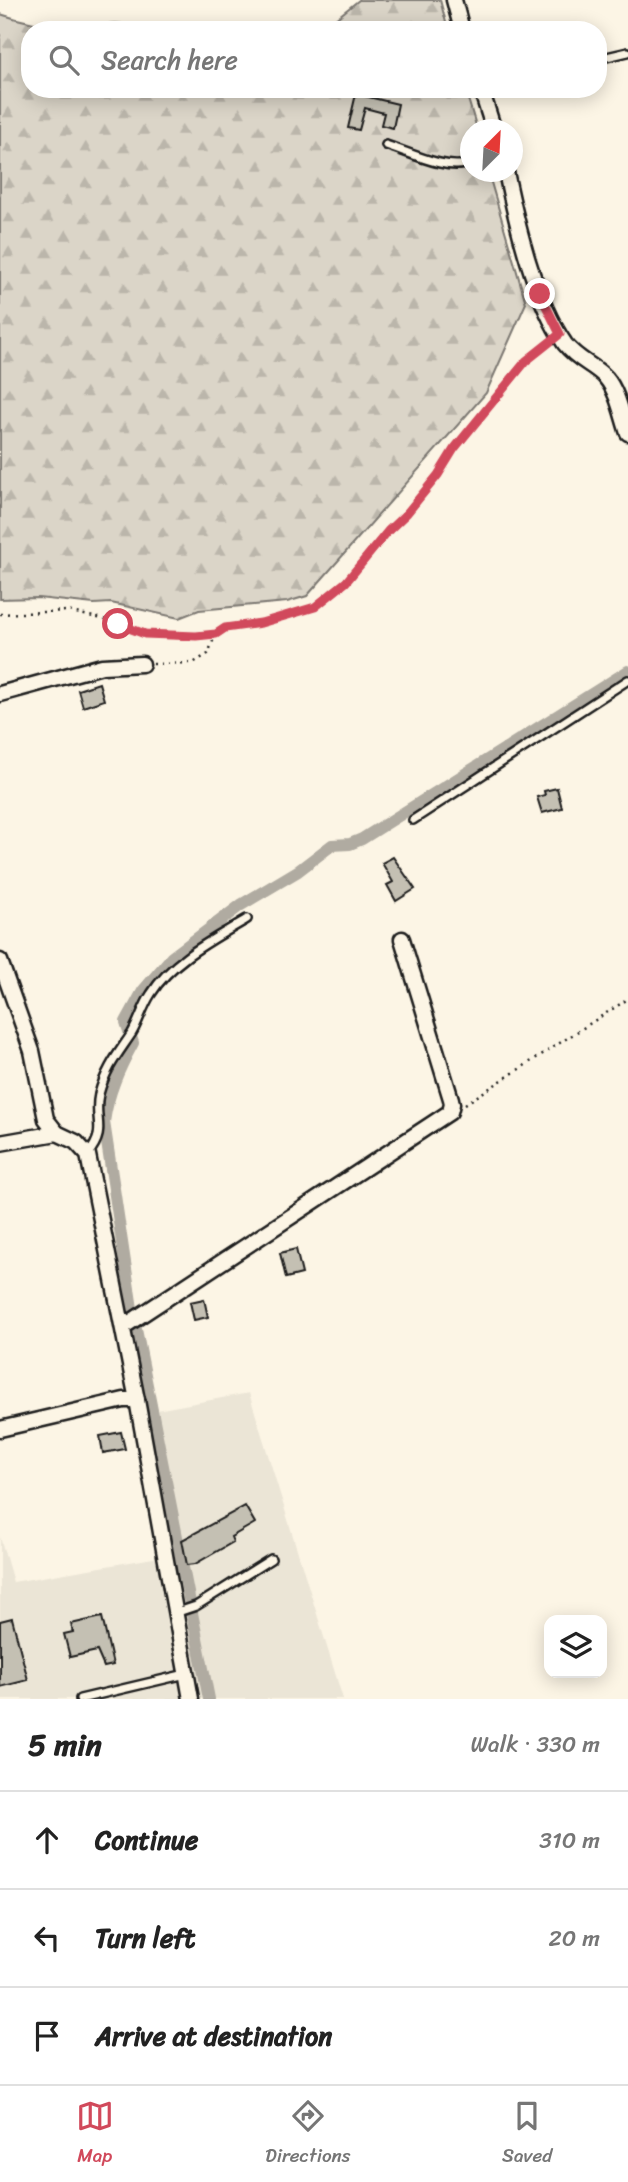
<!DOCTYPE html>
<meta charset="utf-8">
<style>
:root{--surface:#fff;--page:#f6f6f6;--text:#222;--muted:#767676;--line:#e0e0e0;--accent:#d1495b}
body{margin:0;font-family:Sriracha,sans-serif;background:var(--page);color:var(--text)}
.controls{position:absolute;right:21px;bottom:21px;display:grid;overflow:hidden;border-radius:14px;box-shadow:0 4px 18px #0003}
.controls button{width:63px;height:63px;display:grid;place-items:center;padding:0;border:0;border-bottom:2px solid var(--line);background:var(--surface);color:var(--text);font:35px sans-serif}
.compass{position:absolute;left:460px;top:119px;width:63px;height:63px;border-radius:50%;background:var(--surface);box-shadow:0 4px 18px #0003;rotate:24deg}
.stop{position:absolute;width:21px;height:21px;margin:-16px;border:5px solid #d1495b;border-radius:50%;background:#fff}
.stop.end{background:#d1495b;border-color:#fff;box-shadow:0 2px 7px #0008}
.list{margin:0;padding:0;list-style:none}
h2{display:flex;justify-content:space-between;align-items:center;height:91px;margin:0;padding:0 28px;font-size:30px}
h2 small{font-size:23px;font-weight:400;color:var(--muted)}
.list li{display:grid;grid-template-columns:46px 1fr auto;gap:21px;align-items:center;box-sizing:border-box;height:98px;padding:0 28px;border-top:2px solid var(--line)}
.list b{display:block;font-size:26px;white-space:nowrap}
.list em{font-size:23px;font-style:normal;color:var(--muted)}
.icon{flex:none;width:38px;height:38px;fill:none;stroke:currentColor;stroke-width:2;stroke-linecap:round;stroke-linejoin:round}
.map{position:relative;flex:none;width:628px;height:1699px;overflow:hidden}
.search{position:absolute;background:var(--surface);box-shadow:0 4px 18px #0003;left:21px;right:21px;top:21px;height:77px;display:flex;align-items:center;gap:18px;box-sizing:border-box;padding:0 24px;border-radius:28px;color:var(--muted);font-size:26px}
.sheet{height:385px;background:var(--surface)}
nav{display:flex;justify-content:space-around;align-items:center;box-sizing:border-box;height:98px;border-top:2px solid var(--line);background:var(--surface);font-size:19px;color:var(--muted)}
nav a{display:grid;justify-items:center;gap:4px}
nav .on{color:var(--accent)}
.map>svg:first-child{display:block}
.built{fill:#ebe5d6}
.forest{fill:url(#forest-firs);stroke:#7c7872;stroke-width:2}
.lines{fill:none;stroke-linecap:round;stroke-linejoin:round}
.canal{stroke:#b0aba1;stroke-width:12}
.building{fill:#c4c0b3;stroke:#1c1c1c;stroke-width:2}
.service-casing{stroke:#1c1c1c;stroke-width:12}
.minor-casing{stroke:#1c1c1c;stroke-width:19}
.path{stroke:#1c1c1c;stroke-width:2.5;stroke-dasharray:2 5;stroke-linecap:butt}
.service{stroke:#fcf5e5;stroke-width:7}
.minor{stroke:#fcf5e5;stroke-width:14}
.route{stroke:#d1495b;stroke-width:9}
</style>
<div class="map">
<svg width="628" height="1699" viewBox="0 0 628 1699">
<defs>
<pattern id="forest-firs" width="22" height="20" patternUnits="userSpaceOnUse" patternTransform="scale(1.75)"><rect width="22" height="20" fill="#dbd5c8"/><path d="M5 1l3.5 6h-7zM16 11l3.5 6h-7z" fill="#bbb6ab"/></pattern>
</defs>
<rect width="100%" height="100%" fill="#fcf5e5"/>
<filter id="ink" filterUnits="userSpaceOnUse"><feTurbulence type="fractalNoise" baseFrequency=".0143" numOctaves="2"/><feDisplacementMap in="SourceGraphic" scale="14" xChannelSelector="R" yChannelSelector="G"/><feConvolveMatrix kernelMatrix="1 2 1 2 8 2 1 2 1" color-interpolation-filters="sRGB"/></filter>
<g filter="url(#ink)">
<path class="built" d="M249,1393L343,1699H0V1537L13,1582L171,1555L146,1412Z"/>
<g class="forest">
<path d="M359,0H440L448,30H309L329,24Z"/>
<path d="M0,14C24,22 50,27 76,29C104,30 106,15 140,30H30V89H465L477,129L470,130V172H488L526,303L486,393L307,596L287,602L199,610L179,618L111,603L94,604L38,598L0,599Z"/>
</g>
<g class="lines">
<path class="canal" d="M209,1699L132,1309L104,1122C108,1092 119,1069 133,1043L126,1022L143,991L172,957L241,905L298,871L332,845L350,844L362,839L628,671"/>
</g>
<g class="building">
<path d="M356,94L398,104L393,128L381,125L384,113L365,108L359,130L348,128Z"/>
<path d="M99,683L104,700L83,707L78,690Z"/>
<path d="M557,788L562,808L542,813L537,797L545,795L544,791Z"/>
<path d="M393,857L415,889L396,901L387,885L393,882L382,863Z"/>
<path d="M296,1249L302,1274L286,1278L280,1253Z"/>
<path d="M204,1299L208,1317L194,1320L190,1302Z"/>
<path d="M121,1432L125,1449L103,1453L100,1436Z"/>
<path d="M245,1506L255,1523L231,1537L233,1542L195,1564L187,1565L182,1540Z"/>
<path d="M102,1617L113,1665L104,1667L97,1651L70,1657L64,1634L73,1632L71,1624Z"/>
<path d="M12,1618L28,1680L0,1687V1621Z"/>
</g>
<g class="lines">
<g class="service-casing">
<g id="service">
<path d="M598,59L628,52"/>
<path d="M483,94L495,89"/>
<path d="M386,145C408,152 451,173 470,162"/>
<path d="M413,820L628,680"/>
<path d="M88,1154C108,1130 93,1120 99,1094C106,1068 118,1054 132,1033C139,1021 143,1006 151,994C172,960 214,939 247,919"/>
<path d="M175,1613L196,1606L271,1559"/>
<path d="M80,1699L186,1674"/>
</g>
</g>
<g class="minor-casing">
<g id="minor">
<path d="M454,0L462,30"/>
<path d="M481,89L494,130"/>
<path d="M506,172C517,225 534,299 565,344C578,361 595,365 606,378C618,392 622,416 628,433"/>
<path d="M0,694L102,666L142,664"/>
<path d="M0,961L32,1051L46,1119L57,1133L76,1142L88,1155L137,1400L191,1699"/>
<path d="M0,1143L57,1133"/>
<path d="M123,1327L450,1112L452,1104L451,1099L402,939"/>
<path d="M0,1429L124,1400H137"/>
</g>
</g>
<g class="path">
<path d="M0,614L67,611L107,620L145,634L181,636L216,633"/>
<path d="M153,664L193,663L208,654L216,633L225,628L261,623L315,607L327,599L346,582L388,531L407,513L438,475L454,449L516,373L549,342"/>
<path d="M465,1104L628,999"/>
</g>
<use href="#service" class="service"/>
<use href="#minor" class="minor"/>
</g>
</g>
<g class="lines" filter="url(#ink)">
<path class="route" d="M118,624L145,634L196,636L216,634L225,628L261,623L315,607L346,582L388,531L407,513L438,475L454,449L526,361L560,334L540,294"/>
</g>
</svg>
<div class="controls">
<button><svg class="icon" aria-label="layers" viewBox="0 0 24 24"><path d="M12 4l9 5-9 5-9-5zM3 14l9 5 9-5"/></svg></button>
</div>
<svg class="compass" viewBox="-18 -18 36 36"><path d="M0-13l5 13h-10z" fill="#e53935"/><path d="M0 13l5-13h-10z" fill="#767676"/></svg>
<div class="stop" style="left:118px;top:624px"></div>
<div class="stop end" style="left:540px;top:294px"></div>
<div class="search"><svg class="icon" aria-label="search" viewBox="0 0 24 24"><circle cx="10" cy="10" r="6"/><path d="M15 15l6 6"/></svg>Search here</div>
</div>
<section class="sheet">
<h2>5 min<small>Walk · 330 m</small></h2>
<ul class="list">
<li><svg class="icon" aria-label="ahead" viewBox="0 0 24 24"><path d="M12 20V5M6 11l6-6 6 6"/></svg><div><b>Continue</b></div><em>310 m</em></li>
<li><svg class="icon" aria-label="left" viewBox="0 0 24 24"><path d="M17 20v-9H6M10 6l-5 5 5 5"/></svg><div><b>Turn left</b></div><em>20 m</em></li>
<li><svg class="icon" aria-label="arrive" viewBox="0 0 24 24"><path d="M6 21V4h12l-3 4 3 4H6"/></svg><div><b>Arrive at destination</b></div></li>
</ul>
</section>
<nav>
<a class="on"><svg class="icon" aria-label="map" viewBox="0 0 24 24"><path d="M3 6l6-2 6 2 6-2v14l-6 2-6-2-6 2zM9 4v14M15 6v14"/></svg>Map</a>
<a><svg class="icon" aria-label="directions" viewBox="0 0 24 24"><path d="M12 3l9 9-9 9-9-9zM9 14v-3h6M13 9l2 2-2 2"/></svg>Directions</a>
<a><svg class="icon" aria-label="saved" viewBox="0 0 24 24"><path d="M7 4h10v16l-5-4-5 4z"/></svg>Saved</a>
</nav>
